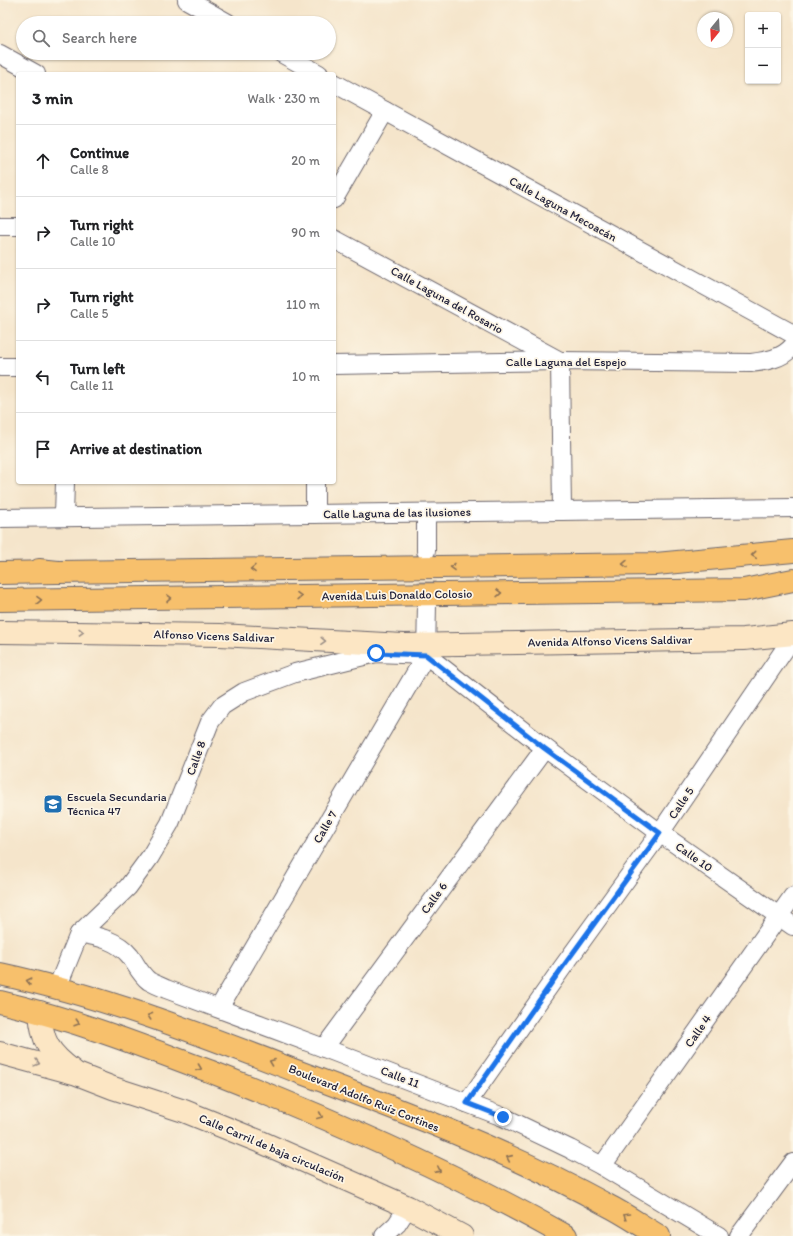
<!DOCTYPE html>
<meta charset="utf-8">
<style>
:root{--surface:#fff;--page:#f2f2f2;--text:#202124;--muted:#757577;--line:#e0e0e0}
body{margin:0;font-family:Itim,sans-serif;background:var(--page);color:var(--text)}
.controls{position:absolute;right:12px;top:12px;display:grid;overflow:hidden;border-radius:4px;box-shadow:0 1px 3px #0004}
.controls button{width:36px;height:36px;display:grid;place-items:center;padding:0;border:0;border-bottom:1px solid var(--line);background:var(--surface);color:var(--text);font:20px sans-serif}
.compass{position:absolute;left:697px;top:12px;width:36px;height:36px;border-radius:50%;background:var(--surface);box-shadow:0 1px 3px #0004;rotate:198deg}
.stop{position:absolute;width:12px;height:12px;margin:-9px;border:3px solid #1a73e8;border-radius:50%;background:#fff}
.stop.end{background:#1a73e8;border-color:#fff;box-shadow:0 1px 4px #0008}
.list{margin:0;padding:0;list-style:none}
h2{display:flex;justify-content:space-between;align-items:center;height:52px;margin:0;padding:0 16px;font-size:17px}
h2 small{font-size:13px;font-weight:400;color:var(--muted)}
.list li{display:grid;grid-template-columns:26px 1fr auto;gap:12px;align-items:center;box-sizing:border-box;height:72px;padding:0 16px;border-top:1px solid var(--line)}
.list b{display:block;font-size:15px;white-space:nowrap}
.list p{margin:0;font-size:13px;white-space:nowrap;color:var(--muted)}
.list em{font-size:13px;font-style:normal;color:var(--muted)}
.icon{flex:none;width:22px;height:22px;fill:none;stroke:currentColor;stroke-width:2;stroke-linecap:round;stroke-linejoin:round}
.map{position:relative;flex:none;width:793px;height:1236px;overflow:hidden}
.search{position:absolute;background:var(--surface);box-shadow:0 1px 3px #0004;left:16px;top:16px;width:320px;height:44px;display:flex;align-items:center;gap:10px;box-sizing:border-box;padding:0 14px;border-radius:22px;color:var(--muted);font-size:15px}
.panel{position:absolute;background:var(--surface);box-shadow:0 1px 3px #0004;left:16px;top:72px;width:320px;height:412px;border-radius:4px}
.map>svg:first-child{display:block}
.lines{fill:none;stroke-linecap:round;stroke-linejoin:round}
.street-tunnel{stroke:#cbbeae;stroke-width:18;stroke-dasharray:18 9;stroke-linecap:butt}
.street-casing{stroke:#6c666d;stroke-width:20}
.secondary-casing{stroke:#6c666d;stroke-width:24}
.primary-casing{stroke:#6c666d;stroke-width:24}
.highway-casing{stroke:#6c666d;stroke-width:24}
.street{stroke:#fff;stroke-width:18}
.secondary{stroke:#fce6c4;stroke-width:22}
.primary{stroke:#f7c06c;stroke-width:22}
.highway{stroke:#f7c06c;stroke-width:22}
.oneway{stroke:#8c7154}
.oneway2{stroke:#9a8e86}
.route{stroke:#1a73e8;stroke-width:5}
.labels{text-anchor:middle;stroke-width:3.5;stroke-linejoin:round;paint-order:stroke}
.street-label{font-size:12px;fill:#22223b;stroke:#fcf5e5}
.poi-label{font-size:12px;fill:#22223b;stroke:#fcf5e5;text-anchor:start}
</style>
<div class="map">
<svg width="793" height="1236" viewBox="0 0 793 1236">
<rect width="100%" height="100%" fill="#fcf5e5"/>
<filter id="ink" filterUnits="userSpaceOnUse"><feTurbulence type="fractalNoise" baseFrequency=".025" numOctaves="2"/><feDisplacementMap in="SourceGraphic" scale="8" xChannelSelector="R" yChannelSelector="G"/><feConvolveMatrix kernelMatrix="1 2 1 2 8 2 1 2 1" color-interpolation-filters="sRGB"/></filter>
<filter id="wash" filterUnits="userSpaceOnUse"><feTurbulence type="fractalNoise" baseFrequency=".012" numOctaves="4" result="noise"/><feDisplacementMap in="SourceGraphic" scale="16" xChannelSelector="R" yChannelSelector="G"/><feGaussianBlur stdDeviation="0.9" result="paint"/><feColorMatrix in="noise" values="0 0 0 0 0 0 0 0 0 0 0 0 0 0 0 0 0 1.4 0 .05"/><feComposite in="paint" operator="in"/></filter>
<g filter="url(#wash)">
<rect width="100%" height="100%" fill="#f5e5cb"/>
</g>
<g filter="url(#ink)">
<g class="lines">
<path class="street-tunnel" d="M426,554L427,604"/>
<g class="street-casing">
<g id="street">
<path d="M187,0L228,23"/>
<path d="M281,53L319,74"/>
<path d="M0,54L36,74"/>
<path d="M334,83L793,334"/>
<path d="M334,199L385,111"/>
<path d="M0,226H18"/>
<path d="M334,239L560,361L562,511"/>
<path d="M334,365L560,361L751,363C766,361 782,359 793,346"/>
<path d="M0,367H18"/>
<path d="M315,482V514"/>
<path d="M426,513V551"/>
<path d="M64,516L65,482"/>
<path d="M0,518L793,508"/>
<path d="M79,934C97,935 118,941 130,956C136,964 140,974 149,981C154,984 160,986 166,989L324,1048L503,1117L570,1149L602,1166L719,1236"/>
<path d="M57,988L79,934L128,887L150,857L170,823L210,722L222,706L244,692L295,673L376,653L426,655L545,748L660,833L793,926"/>
<path d="M219,1008L426,655L427,604"/>
<path d="M324,1048L545,748"/>
<path d="M467,1103L562,968L660,833L793,637"/>
<path d="M602,1166L793,896"/>
<path d="M384,1236L397,1224L408,1207"/>
<path d="M739,1236L793,1163"/>
</g>
</g>
<g class="secondary-casing">
<g id="secondary">
<path d="M0,632L220,635L403,645L744,639L793,634"/>
<path d="M40,1012C42,1042 49,1053 73,1071"/>
<path d="M0,1053L77,1074L113,1088L184,1111L261,1142L408,1207L462,1236"/>
</g>
</g>
<g class="primary-casing">
<g id="primary">
<path d="M39,570L58,572L656,564L793,551"/>
<path d="M0,600L744,590L793,580"/>
</g>
</g>
<g class="highway-casing">
<g id="highway">
<path d="M0,573L58,572"/>
<path d="M0,974C103,996 200,1034 299,1072C403,1111 509,1151 607,1205C625,1214 642,1226 659,1236"/>
<path d="M0,1002C73,1019 143,1046 214,1073C334,1120 453,1172 566,1236"/>
</g>
</g>
<use href="#street" class="street"/>
<use href="#secondary" class="secondary"/>
<use href="#primary" class="primary"/>
<use href="#highway" class="highway"/>
</g>
<defs><path id="oneway-chevron" d="M-2-3.5L2.5 0L-2 3.5" fill="none" stroke-width="1.6" stroke-linecap="round" stroke-linejoin="round"/></defs>
<g class="oneway">
<use href="#oneway-chevron" transform="translate(754 555) rotate(175)"/>
<use href="#oneway-chevron" transform="translate(625 564) rotate(179)"/>
<use href="#oneway-chevron" transform="translate(453 567) rotate(179)"/>
<use href="#oneway-chevron" transform="translate(253 569) rotate(179)"/>
<use href="#oneway-chevron" transform="translate(499 593) rotate(-1)"/>
<use href="#oneway-chevron" transform="translate(299 596) rotate(-1)"/>
<use href="#oneway-chevron" transform="translate(169 598) rotate(-1)"/>
<use href="#oneway-chevron" transform="translate(39 600) rotate(-1)"/>
<use href="#oneway-chevron" transform="translate(29 981) rotate(-166)"/>
<use href="#oneway-chevron" transform="translate(150 1016) rotate(-161)"/>
<use href="#oneway-chevron" transform="translate(77 1023) rotate(18)"/>
<use href="#oneway-chevron" transform="translate(272 1062) rotate(-159)"/>
<use href="#oneway-chevron" transform="translate(199 1068) rotate(21)"/>
<use href="#oneway-chevron" transform="translate(320 1116) rotate(23)"/>
<use href="#oneway-chevron" transform="translate(509 1158) rotate(-156)"/>
<use href="#oneway-chevron" transform="translate(438 1170) rotate(26)"/>
<use href="#oneway-chevron" transform="translate(626 1216) rotate(-149)"/>
</g>
<g class="oneway2">
<use href="#oneway-chevron" transform="translate(81 632) rotate(1)"/>
<use href="#oneway-chevron" transform="translate(323 641) rotate(3)"/>
<use href="#oneway-chevron" transform="translate(37 1063) rotate(15)"/>
</g>
</g>
<g class="lines" filter="url(#ink)">
<path class="route" d="M376,653L426,655L544,748L660,833L562,968L467,1103L503,1117"/>
</g>
<defs>
<g id="university-square" transform="scale(1)"><rect x="-9" y="-9" width="18" height="18" rx="4" fill="#1f6fb2" stroke="#fcf5e5"/><path d="M0-5L7-2L0 1L-7-2ZM-4 1L0 2.5L4 1V4Q0 6-4 4Z" fill="#fff"/></g>
</defs>
<g fill-rule="evenodd">
<use href="#university-square" x="53" y="804"/>
</g>
<g class="labels">
<g class="street-label">
<text transform="translate(563 209) rotate(29)" y="4">Calle Laguna Mecoacán</text>
<text transform="translate(447 300) rotate(29)" y="4">Calle Laguna del Rosario</text>
<text x="566" y="366">Calle Laguna del Espejo</text>
<text transform="translate(397 513) rotate(-1)" y="4">Calle Laguna de las ilusiones</text>
<text transform="translate(397 595) rotate(-1)" y="4">Avenida Luis Donaldo Colosio</text>
<text transform="translate(214 636) rotate(2)" y="4">Alfonso Vicens Saldivar</text>
<text transform="translate(610 641) rotate(-1)" y="4">Avenida Alfonso Vicens Saldivar</text>
<text transform="translate(196 758) rotate(-70)" y="4">Calle 8</text>
<text transform="translate(681 803) rotate(-56)" y="4">Calle 5</text>
<text transform="translate(325 827) rotate(-60)" y="4">Calle 7</text>
<text transform="translate(694 857) rotate(35)" y="4">Calle 10</text>
<text transform="translate(434 898) rotate(-54)" y="4">Calle 6</text>
<text transform="translate(698 1031) rotate(-55)" y="4">Calle 4</text>
<text transform="translate(400 1077) rotate(21)" y="4">Calle 11</text>
<text transform="translate(364 1098) rotate(22)" y="4">Boulevard Adolfo Ruíz Cortines</text>
<text transform="translate(272 1148) rotate(23)" y="4">Calle Carril de baja circulación</text>
</g>
<g class="poi-label">
<text x="67" y="801">Escuela Secundaria<tspan x="67" dy="14">Técnica 47</tspan></text>
</g>
</g>
</svg>
<div class="controls">
<button>+</button>
<button>−</button>
</div>
<svg class="compass" viewBox="-18 -18 36 36"><path d="M0-13l5 13h-10z" fill="#e53935"/><path d="M0 13l5-13h-10z" fill="#757577"/></svg>
<div class="stop" style="left:376px;top:653px"></div>
<div class="stop end" style="left:503px;top:1117px"></div>
<div class="search"><svg class="icon" aria-label="search" viewBox="0 0 24 24"><circle cx="10" cy="10" r="6"/><path d="M15 15l6 6"/></svg>Search here</div>
<section class="panel">
<h2>3 min<small>Walk · 230 m</small></h2>
<ul class="list">
<li><svg class="icon" aria-label="ahead" viewBox="0 0 24 24"><path d="M12 20V5M6 11l6-6 6 6"/></svg><div><b>Continue</b><p>Calle 8</p></div><em>20 m</em></li>
<li><svg class="icon" aria-label="right" viewBox="0 0 24 24"><path d="M7 20v-9h11M14 6l5 5-5 5"/></svg><div><b>Turn right</b><p>Calle 10</p></div><em>90 m</em></li>
<li><svg class="icon" aria-label="right" viewBox="0 0 24 24"><path d="M7 20v-9h11M14 6l5 5-5 5"/></svg><div><b>Turn right</b><p>Calle 5</p></div><em>110 m</em></li>
<li><svg class="icon" aria-label="left" viewBox="0 0 24 24"><path d="M17 20v-9H6M10 6l-5 5 5 5"/></svg><div><b>Turn left</b><p>Calle 11</p></div><em>10 m</em></li>
<li><svg class="icon" aria-label="arrive" viewBox="0 0 24 24"><path d="M6 21V4h12l-3 4 3 4H6"/></svg><div><b>Arrive at destination</b></div></li>
</ul>
</section>
</div>
